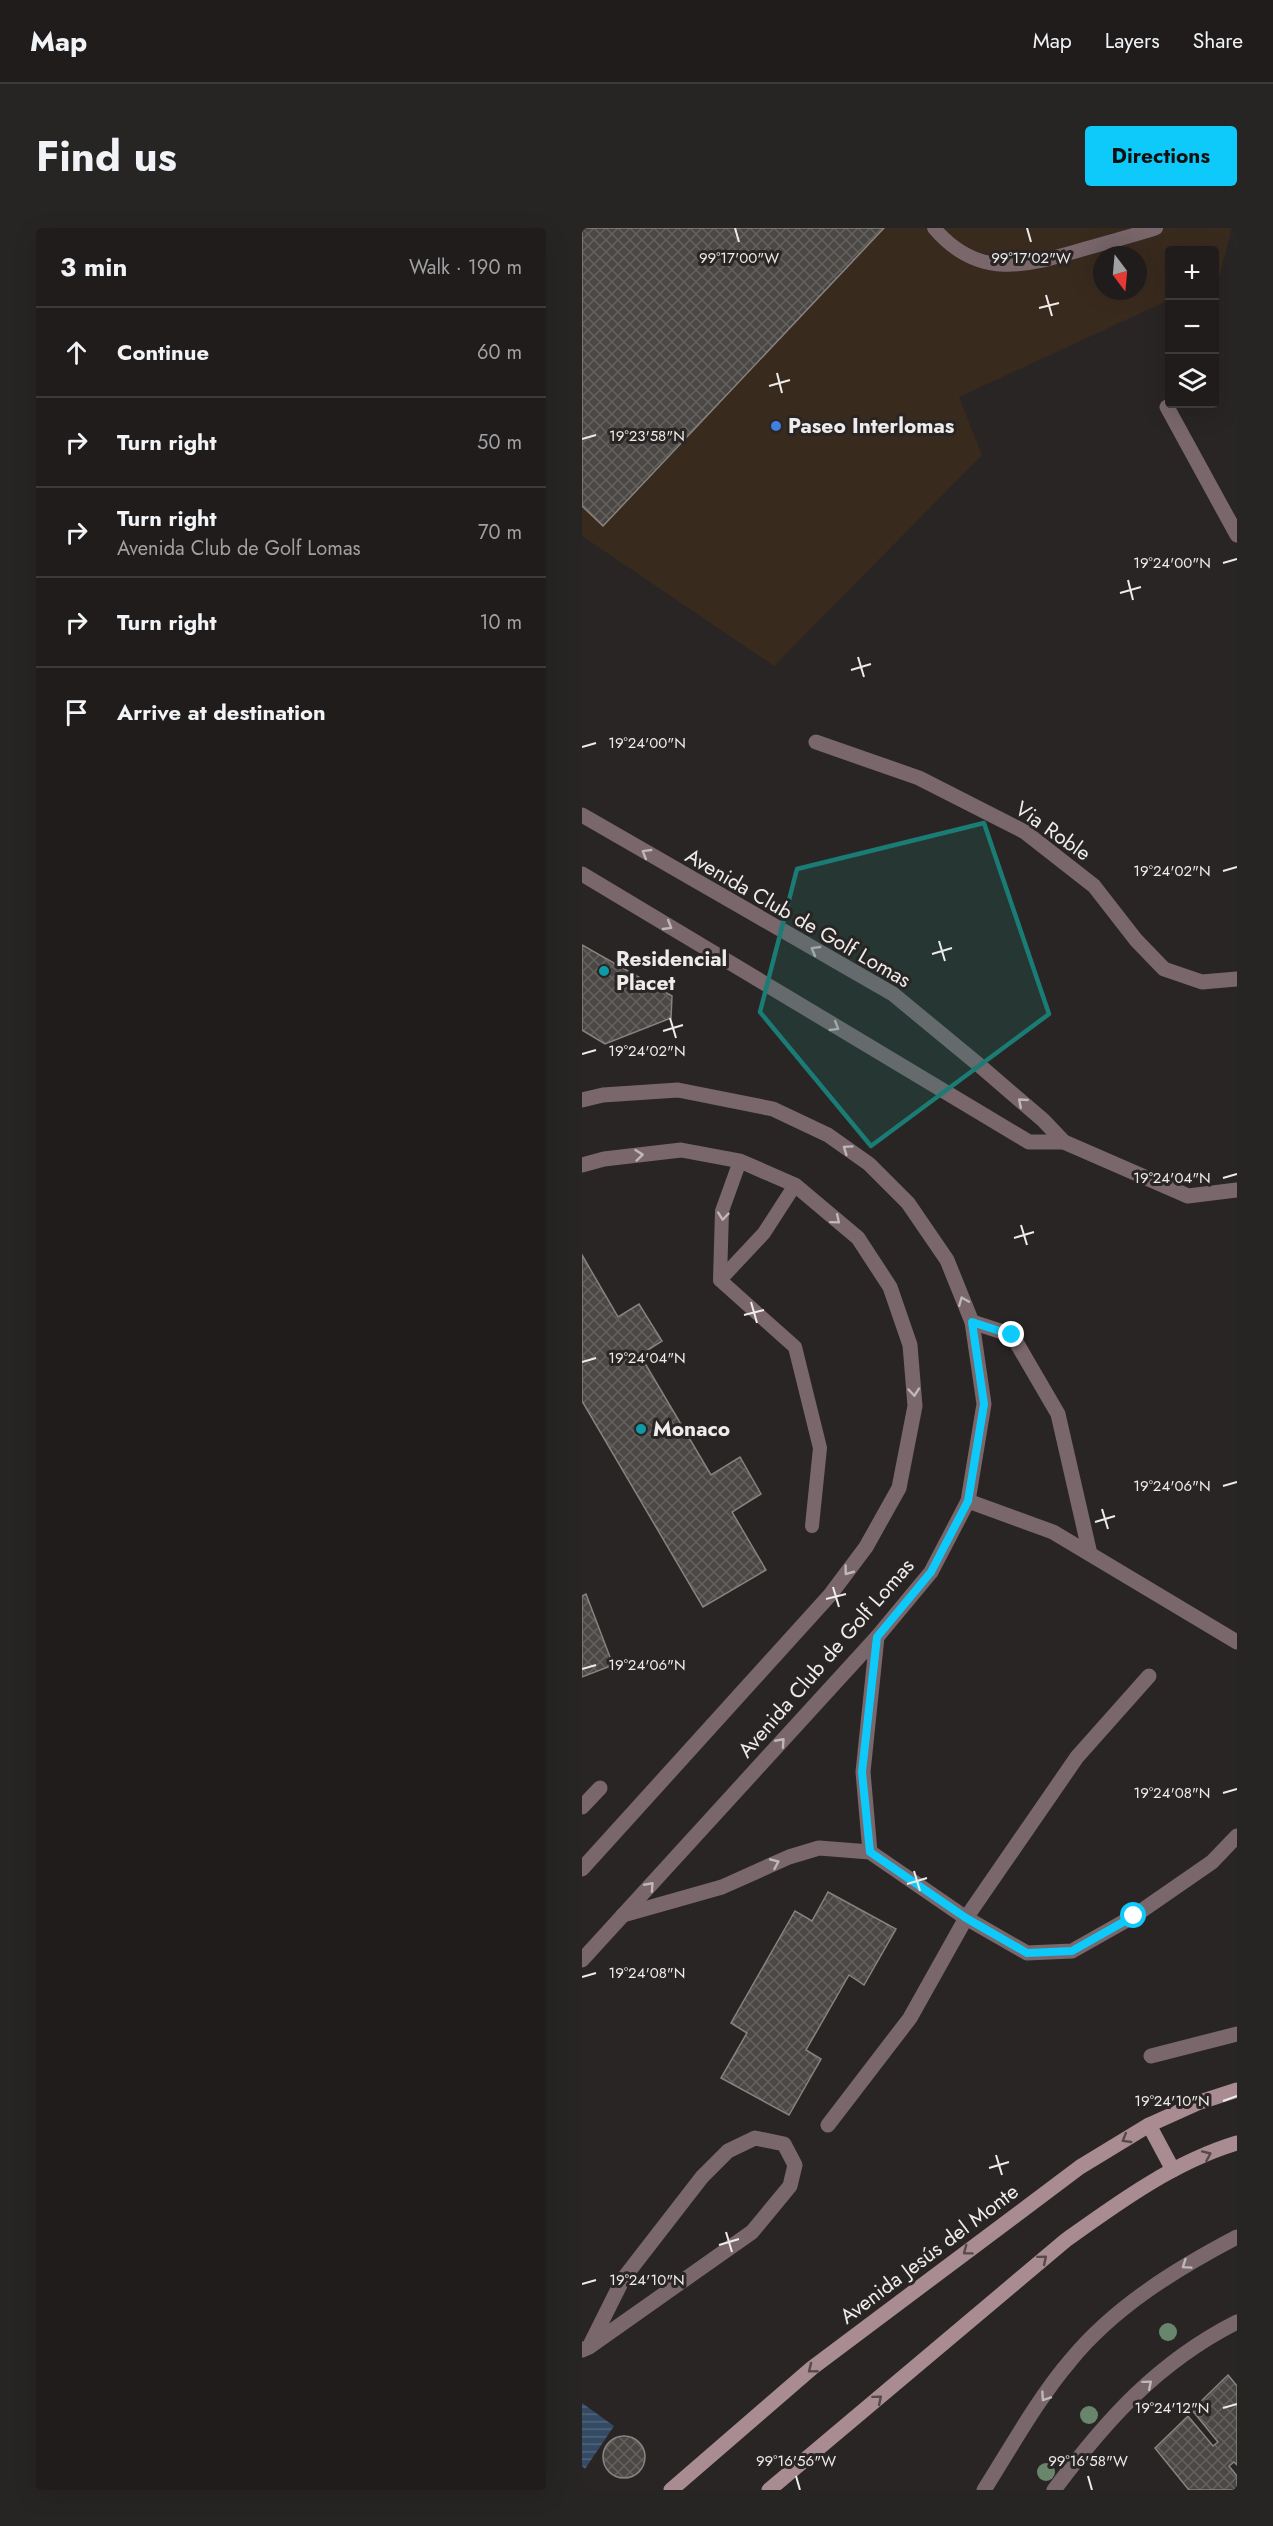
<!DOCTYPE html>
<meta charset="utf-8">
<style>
:root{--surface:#1f1c1b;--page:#272524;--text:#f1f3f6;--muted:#a1a1a3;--line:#3c3a3a;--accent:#0ecafa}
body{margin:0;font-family:Jost,sans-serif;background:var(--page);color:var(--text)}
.controls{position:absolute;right:18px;top:18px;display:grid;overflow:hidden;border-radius:6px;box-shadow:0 6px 24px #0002}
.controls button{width:54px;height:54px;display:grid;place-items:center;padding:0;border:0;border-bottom:2px solid var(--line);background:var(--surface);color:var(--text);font:30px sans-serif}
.compass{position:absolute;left:511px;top:18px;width:54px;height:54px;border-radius:50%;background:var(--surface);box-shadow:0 6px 24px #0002;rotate:164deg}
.stop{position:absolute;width:18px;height:18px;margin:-14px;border:4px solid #0ecafa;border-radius:50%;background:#fff}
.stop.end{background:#0ecafa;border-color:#fff;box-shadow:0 2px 6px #0008}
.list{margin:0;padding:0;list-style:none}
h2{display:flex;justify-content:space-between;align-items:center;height:78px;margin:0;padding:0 24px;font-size:26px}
h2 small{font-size:20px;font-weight:400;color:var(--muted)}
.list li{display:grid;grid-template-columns:39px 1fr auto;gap:18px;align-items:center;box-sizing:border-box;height:90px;padding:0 24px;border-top:2px solid var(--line)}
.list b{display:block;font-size:22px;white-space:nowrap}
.list p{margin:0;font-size:20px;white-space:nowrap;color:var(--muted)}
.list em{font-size:20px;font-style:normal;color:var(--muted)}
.icon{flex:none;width:33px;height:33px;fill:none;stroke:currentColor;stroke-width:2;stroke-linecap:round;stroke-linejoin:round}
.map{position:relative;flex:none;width:655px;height:2262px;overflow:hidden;border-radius:6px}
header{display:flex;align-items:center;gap:36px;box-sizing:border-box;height:84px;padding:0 30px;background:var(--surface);border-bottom:2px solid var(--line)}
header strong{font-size:28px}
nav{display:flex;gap:33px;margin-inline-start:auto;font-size:21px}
.intro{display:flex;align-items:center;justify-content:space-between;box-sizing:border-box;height:144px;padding:0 36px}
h1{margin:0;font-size:42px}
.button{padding:15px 27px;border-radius:6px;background:var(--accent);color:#111;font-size:21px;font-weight:700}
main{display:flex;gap:36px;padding:0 36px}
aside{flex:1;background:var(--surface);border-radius:6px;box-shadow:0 6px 24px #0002}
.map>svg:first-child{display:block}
.commercial{fill:#392a1e;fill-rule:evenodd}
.water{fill:url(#water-rules)}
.building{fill:url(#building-cross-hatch);stroke:#878380;stroke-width:1.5}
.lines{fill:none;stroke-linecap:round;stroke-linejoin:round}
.service{stroke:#79676b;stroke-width:14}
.minor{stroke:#79676b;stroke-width:15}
.secondary{stroke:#a98b92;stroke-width:15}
.tree{fill:#69866d}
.oneway{stroke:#bfb7b8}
.oneway2{stroke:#56494a}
.route{stroke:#0ecafa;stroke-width:8}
.marked{fill:#1a7c74;fill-opacity:0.2;stroke:#1a7c74;stroke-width:4.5;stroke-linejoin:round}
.ticks{fill:none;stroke:#eeeceb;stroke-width:2}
.shop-dot{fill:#3f7fe0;stroke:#292524;stroke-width:2}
.culture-dot{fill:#0f9aa8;stroke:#292524;stroke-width:2}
.labels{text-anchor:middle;stroke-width:6;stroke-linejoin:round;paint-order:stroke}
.poi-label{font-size:21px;font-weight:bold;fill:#eeeceb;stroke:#292524;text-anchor:start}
.street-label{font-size:21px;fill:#eeeceb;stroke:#292524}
.ticks-label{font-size:15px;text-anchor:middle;fill:#eeeceb;stroke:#292524;stroke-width:6;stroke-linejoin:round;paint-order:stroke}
</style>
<header>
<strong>Map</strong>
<nav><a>Map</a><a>Layers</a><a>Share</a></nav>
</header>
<div class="intro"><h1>Find us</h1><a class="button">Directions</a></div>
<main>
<aside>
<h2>3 min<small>Walk · 190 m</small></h2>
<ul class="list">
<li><svg class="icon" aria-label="ahead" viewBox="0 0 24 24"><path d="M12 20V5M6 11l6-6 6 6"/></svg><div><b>Continue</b></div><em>60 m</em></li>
<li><svg class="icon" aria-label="right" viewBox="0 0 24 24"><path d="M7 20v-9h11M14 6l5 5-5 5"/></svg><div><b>Turn right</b></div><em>50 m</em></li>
<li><svg class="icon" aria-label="right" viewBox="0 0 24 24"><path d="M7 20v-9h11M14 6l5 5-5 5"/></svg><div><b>Turn right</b><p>Avenida Club de Golf Lomas</p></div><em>70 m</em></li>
<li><svg class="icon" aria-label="right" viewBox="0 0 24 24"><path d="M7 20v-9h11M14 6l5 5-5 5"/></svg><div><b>Turn right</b></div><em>10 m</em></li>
<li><svg class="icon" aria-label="arrive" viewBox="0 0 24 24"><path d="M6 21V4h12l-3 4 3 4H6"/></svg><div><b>Arrive at destination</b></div></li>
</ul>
</aside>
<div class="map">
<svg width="655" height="2262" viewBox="0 0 655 2262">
<defs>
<pattern id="water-rules" width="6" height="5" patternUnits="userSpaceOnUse" patternTransform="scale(1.5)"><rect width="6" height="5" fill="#344a65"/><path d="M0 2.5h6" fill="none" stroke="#52647b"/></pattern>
<pattern id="building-cross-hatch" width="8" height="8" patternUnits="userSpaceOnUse" patternTransform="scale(1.5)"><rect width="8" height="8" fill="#4a4744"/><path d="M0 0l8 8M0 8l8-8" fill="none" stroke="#64625f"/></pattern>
</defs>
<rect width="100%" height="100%" fill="#292524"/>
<path class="commercial" d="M0,0H650L637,49L633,51L632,22H588L587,72L377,169L400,227L192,438L0,308ZM520,27H556V63H520Z"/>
<path class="water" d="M0,2175L32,2198L3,2241L0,2238Z"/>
<g class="building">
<path d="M0,0H302L21,298L0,278Z"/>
<path d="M0,717L90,768L89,790L23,816L0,802Z"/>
<path d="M0,1027L36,1089L57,1076L80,1113L58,1127L129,1247L158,1229L179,1266L150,1284L184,1342L121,1379L0,1173Z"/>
<path d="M4,1366L31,1437L0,1449V1368Z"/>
<path d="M246,1664L314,1701L282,1757L267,1747L224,1822L239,1831L207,1887L139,1850L165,1805L149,1795L213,1683L230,1693Z"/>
<path d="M646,2147L655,2158V2237L652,2234L647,2238L655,2248V2262H607L573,2220L606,2188L631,2218L636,2214L610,2182Z"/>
<circle cx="42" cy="2229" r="21"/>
</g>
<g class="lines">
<g class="service">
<path d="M352,0C397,53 445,38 502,21C526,14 550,8 574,0"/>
<path d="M158,933L140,983L138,1052L213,1119L238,1220L230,1298"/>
<path d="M138,1052L182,1005L213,957"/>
</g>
<g class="minor">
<path d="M585,179L655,307"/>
<path d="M234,514L337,550L443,604L512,658L554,712L582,741L620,754L655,751"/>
<path d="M0,587L311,766L397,837L461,892L482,914L606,968L655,962"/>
<path d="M0,646L447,914H482"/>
<path d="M0,872L21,867L96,862L191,881L246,907L287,936L326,975L365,1032L390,1094L402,1176L386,1273L349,1344L295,1409L0,1732"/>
<path d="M0,937L22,931L99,922L158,933L213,957L276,1010L308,1059L328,1117L333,1178L317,1260L284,1319L248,1367L0,1641"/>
<path d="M390,1094L430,1107L476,1186L508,1326"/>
<path d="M386,1273L471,1304L655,1414"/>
<path d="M0,1579L18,1560"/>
<path d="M288,1624L281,1544L295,1409"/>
<path d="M41,1687L140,1659L207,1629L237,1620L288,1624L384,1690L445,1725L490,1723L552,1688L630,1634L655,1608"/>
<path d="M569,1828L655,1806"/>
<path d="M246,1897L328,1790L384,1690L495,1529L567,1448"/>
<path d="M0,2122L7,2119L170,2004L208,1958L213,1937L202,1916L173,1910L146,1923L120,1949L41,2051L7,2119"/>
<path d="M402,2262C428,2221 457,2169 488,2133C532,2079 594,2041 655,2009"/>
<path d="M472,2262C524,2192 576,2134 655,2094"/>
</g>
<g class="secondary">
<path d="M567,1897L591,1942"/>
<path d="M89,2262L230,2140L498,1939L567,1897L618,1874L655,1862"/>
<path d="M187,2262L484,2012C537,1974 592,1934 655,1915"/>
</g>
</g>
<g class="tree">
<circle cx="586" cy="2104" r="9"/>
<circle cx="507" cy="2187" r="9"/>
<circle cx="464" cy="2244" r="9"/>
</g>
<defs><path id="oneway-chevron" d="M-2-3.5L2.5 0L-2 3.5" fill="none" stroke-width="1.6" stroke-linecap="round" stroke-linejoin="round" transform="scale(1.5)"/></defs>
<g class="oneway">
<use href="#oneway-chevron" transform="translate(64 625) rotate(-149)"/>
<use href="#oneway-chevron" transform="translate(86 698) rotate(31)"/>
<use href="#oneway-chevron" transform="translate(233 722) rotate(-150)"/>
<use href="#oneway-chevron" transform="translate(253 799) rotate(31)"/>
<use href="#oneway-chevron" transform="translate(440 874) rotate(-139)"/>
<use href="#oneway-chevron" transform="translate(265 921) rotate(-145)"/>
<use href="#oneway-chevron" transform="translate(57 927) rotate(-6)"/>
<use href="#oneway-chevron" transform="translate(141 988) rotate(96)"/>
<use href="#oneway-chevron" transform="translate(254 992) rotate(40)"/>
<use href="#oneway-chevron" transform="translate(381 1073) rotate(-112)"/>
<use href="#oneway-chevron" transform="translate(332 1164) rotate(85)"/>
<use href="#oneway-chevron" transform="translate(266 1343) rotate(127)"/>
<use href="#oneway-chevron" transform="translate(199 1514) rotate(-48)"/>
<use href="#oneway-chevron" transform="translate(193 1635) rotate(-24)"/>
<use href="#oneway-chevron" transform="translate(68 1658) rotate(-48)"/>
<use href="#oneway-chevron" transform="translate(604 2037) rotate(146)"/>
<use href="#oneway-chevron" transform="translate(566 2156) rotate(-40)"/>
<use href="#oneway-chevron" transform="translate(463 2169) rotate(124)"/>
</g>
<g class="oneway2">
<use href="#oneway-chevron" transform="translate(544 1911) rotate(149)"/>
<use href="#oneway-chevron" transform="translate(625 1927) rotate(-24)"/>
<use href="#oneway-chevron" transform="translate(385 2023) rotate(143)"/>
<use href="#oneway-chevron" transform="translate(461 2031) rotate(-40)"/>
<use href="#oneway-chevron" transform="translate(230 2141) rotate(141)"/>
<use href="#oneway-chevron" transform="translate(296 2171) rotate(-40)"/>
</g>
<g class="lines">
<path class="route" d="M430,1107L390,1094L402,1176L386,1273L349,1344L295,1409L280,1544L288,1624L384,1690L445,1725L490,1723L552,1688"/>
</g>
<path class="marked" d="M402,595L467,786L289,918L178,784L215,641Z"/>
<path class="ticks" d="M153,0L157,14M445,0L449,14M464,67L470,88M457,80L477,75M195,145L200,165M187,158L208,152M0,211L14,207M641,335L655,331M546,352L551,372M538,365L559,359M276,429L282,449M269,442L289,436M0,519L14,515M641,643L655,639M357,713L363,733M350,726L370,720M88,790L94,810M81,803L101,797M0,826L14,822M641,950L655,946M439,997L445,1017M432,1010L452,1004M169,1074L175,1095M162,1087L182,1082M0,1134L14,1130M641,1258L655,1254M520,1281L526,1301M513,1294L533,1288M251,1359L257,1379M244,1371L264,1366M0,1441L14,1437M641,1565L655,1561M332,1643L338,1663M325,1656L345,1650M0,1749L14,1745M641,1873L655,1868M414,1927L420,1947M407,1940L427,1934M144,2004L150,2024M137,2017L157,2011M0,2056L14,2052M641,2180L655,2176M214,2248L218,2262M506,2248L510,2262"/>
<circle class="shop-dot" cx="194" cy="198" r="6"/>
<g class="culture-dot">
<circle cx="22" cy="743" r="6"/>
<circle cx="59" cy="1201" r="6"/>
</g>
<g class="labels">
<g class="poi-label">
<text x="206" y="205">Paseo Interlomas</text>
<text x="34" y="738">Residencial<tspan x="34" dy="24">Placet</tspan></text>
<text x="71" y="1208">Monaco</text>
</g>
<g class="street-label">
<text transform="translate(471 603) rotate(35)" y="7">Via Roble</text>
<text transform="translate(216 690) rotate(30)" y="7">Avenida Club de Golf Lomas</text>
<text transform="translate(244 1430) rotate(-49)" y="7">Avenida Club de Golf Lomas</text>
<text transform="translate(347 2026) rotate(-37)" y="7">Avenida Jesús del Monte</text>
</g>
</g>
<g class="ticks-label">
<text x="157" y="35">99°17'00"W</text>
<text x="449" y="35">99°17'02"W</text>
<text x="65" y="213">19°23'58"N</text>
<text x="590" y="340">19°24'00"N</text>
<text x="65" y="520">19°24'00"N</text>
<text x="590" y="648">19°24'02"N</text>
<text x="65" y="828">19°24'02"N</text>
<text x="590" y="955">19°24'04"N</text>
<text x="65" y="1135">19°24'04"N</text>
<text x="590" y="1263">19°24'06"N</text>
<text x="65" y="1442">19°24'06"N</text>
<text x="590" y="1570">19°24'08"N</text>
<text x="65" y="1750">19°24'08"N</text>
<text x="590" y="1878">19°24'10"N</text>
<text x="65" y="2057">19°24'10"N</text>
<text x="590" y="2185">19°24'12"N</text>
<text x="214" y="2238">99°16'56"W</text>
<text x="506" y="2238">99°16'58"W</text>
</g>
</svg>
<div class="controls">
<button>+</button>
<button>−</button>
<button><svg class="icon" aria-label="layers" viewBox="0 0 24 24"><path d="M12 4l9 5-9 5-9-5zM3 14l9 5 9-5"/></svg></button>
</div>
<svg class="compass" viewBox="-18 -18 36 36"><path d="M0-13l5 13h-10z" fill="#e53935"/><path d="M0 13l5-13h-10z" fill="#a1a1a3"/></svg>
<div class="stop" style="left:552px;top:1688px"></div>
<div class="stop end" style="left:430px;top:1107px"></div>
</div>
</main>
